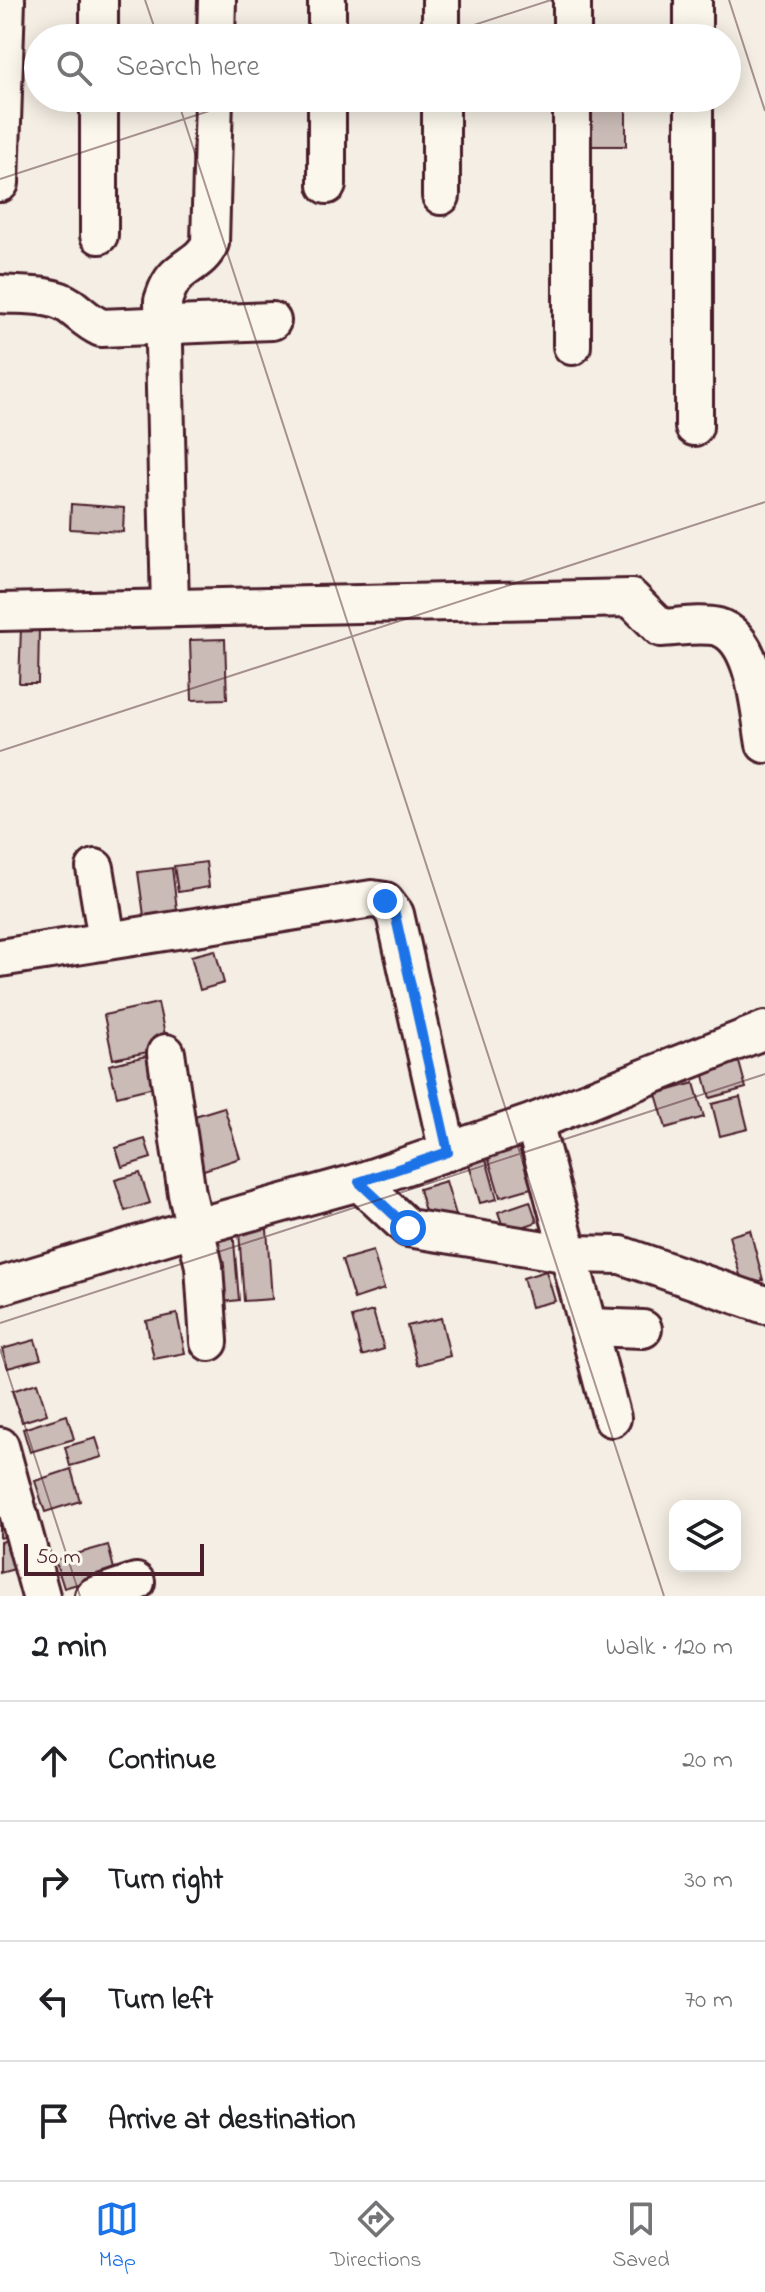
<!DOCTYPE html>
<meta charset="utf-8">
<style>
:root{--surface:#fff;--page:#f2f2f2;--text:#202124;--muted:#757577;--line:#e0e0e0;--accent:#1a73e8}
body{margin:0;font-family:"Indie Flower",sans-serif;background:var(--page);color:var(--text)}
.controls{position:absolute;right:24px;bottom:24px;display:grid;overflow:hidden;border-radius:16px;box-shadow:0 4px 20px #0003}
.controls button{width:72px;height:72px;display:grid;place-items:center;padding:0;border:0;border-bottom:2px solid var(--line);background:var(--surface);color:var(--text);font:40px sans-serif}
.scale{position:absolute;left:24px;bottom:20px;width:180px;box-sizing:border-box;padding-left:8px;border:4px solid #4a1f2b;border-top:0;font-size:22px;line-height:28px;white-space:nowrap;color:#4a1f2b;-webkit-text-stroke:6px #fbf7ec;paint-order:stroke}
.stop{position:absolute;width:24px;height:24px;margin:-18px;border:6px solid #1a73e8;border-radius:50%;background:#fff}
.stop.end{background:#1a73e8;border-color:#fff;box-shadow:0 2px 8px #0008}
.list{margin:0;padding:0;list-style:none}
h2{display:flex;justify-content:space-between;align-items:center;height:104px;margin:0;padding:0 32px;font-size:34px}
h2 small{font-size:26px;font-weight:400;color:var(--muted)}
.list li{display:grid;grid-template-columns:52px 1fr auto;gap:24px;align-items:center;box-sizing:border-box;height:120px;padding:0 32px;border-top:2px solid var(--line)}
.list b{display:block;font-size:30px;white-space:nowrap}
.list em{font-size:26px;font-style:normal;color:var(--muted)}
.icon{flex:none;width:44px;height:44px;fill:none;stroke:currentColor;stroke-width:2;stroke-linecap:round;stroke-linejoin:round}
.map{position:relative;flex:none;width:765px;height:1596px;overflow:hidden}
.search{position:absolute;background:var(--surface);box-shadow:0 4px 20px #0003;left:24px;right:24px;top:24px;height:88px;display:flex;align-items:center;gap:20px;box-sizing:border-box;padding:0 28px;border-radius:44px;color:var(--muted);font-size:30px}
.sheet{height:584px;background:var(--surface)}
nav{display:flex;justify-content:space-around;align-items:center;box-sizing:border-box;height:112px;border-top:2px solid var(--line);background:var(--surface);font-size:22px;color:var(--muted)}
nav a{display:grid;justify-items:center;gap:4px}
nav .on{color:var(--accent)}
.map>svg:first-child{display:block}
.building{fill:#cabbb6;stroke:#4a1f2b;stroke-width:2}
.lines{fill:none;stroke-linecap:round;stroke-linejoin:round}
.minor-casing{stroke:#4a1f2b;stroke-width:42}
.minor{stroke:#fbf7ec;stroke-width:36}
.route{stroke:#1a73e8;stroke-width:10}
.ticks{fill:none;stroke:#4a1f2b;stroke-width:2;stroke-opacity:0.45}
</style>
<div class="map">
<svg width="765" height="1596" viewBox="0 0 765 1596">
<rect width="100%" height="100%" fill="#f4eee4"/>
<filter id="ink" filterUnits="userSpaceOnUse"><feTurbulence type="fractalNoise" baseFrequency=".0125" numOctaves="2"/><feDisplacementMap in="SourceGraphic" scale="16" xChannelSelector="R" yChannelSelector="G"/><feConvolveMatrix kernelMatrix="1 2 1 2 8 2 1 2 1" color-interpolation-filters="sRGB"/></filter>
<g filter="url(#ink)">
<g class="building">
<path d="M585,105H626V146H586Z"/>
<path d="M71,504L124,508L123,532L70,529Z"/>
<path d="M21,628H39L38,683H19Z"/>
<path d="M225,639L227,699L192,700L190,640Z"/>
<path d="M206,862L209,887L178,892L174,866Z"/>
<path d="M172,868L179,926L146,930L138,872Z"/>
<path d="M215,950L224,983L200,990L191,956Z"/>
<path d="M158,1003L168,1048L113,1059L104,1015Z"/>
<path d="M154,1054L162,1085L117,1096L109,1065Z"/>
<path d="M739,1062L746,1088L710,1098L703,1072Z"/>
<path d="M694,1083L704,1117L666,1128L656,1094Z"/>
<path d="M740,1097L748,1129L720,1136L712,1104Z"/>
<path d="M224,1107L240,1158L201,1171L185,1119Z"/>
<path d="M145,1139L151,1158L122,1167L116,1148Z"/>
<path d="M519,1148L531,1188L500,1197L488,1157Z"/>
<path d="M486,1159L497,1199L480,1203L469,1164Z"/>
<path d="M140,1173L150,1203L125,1211L115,1180Z"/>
<path d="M446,1181L456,1215L428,1223L419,1189Z"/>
<path d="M530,1201L537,1222L505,1233L498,1212Z"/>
<path d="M267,1229L272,1299L244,1301L239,1231Z"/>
<path d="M233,1230L239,1300L214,1303L208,1233Z"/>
<path d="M750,1230L763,1280L743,1286L729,1236Z"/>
<path d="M373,1251L384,1289L354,1299L342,1260Z"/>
<path d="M546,1271L555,1301L531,1307L523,1278Z"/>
<path d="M373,1311L384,1349L362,1356L352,1317Z"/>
<path d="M177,1314L185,1353L154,1359L146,1321Z"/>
<path d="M441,1318L450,1356L417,1365L407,1326Z"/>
<path d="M35,1340L41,1359L8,1368L2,1349Z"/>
<path d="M37,1383L47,1414L22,1422L12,1391Z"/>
<path d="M67,1415L74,1439L30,1452L23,1429Z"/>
<path d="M96,1438L102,1457L70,1466L65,1447Z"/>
<path d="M71,1469L80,1501L45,1512L35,1481Z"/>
<path d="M0,1511L18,1533L0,1538Z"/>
<path d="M22,1536L29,1565L0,1573V1542Z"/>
<path d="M108,1545L115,1573L64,1588L55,1560Z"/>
</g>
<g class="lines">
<g class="minor-casing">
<g id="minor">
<path d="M441,0V38"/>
<path d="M572,0V38"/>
<path d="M693,0V38"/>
<path d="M99,38V0"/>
<path d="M216,38L217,0"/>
<path d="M327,38V0"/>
<path d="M441,98V196"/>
<path d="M572,98V346"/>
<path d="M694,98V427"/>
<path d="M0,183L6,0"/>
<path d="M327,185V98"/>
<path d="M99,235V98"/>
<path d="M0,294C22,296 51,293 70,306C81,314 88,322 101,328L272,321"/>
<path d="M170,608L163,301C166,292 169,283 176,276C188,264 203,260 210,243L214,98"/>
<path d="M0,612L631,598L661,628C679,627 701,623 718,627C756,638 759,711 765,744"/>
<path d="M95,868L107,940"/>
<path d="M0,958L372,899L385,901L395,914L448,1152"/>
<path d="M166,1053L187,1194L204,1266L209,1342"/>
<path d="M534,1122L612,1418"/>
<path d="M359,1182L408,1228L570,1254L621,1255L765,1305"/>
<path d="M0,1286L196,1227L359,1182L534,1122L765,1030"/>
<path d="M589,1327L643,1329"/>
<path d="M0,1446L41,1596"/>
<path d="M94,1596L136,1582"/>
</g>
</g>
<use href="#minor" class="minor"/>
</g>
</g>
<g class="lines" filter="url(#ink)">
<path class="route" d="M385,901L395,914L448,1152L359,1182L408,1228"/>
</g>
<path class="ticks" d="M145,0L158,38M729,0L765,111M434,38L551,0M177,98L664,1596M0,179L249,98M0,751L765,502M0,1323L765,1074M0,1349L80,1596"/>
</svg>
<div class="controls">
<button><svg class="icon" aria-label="layers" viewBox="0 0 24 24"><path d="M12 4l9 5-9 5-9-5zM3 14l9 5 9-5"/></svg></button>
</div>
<div class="scale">50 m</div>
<div class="stop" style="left:408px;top:1228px"></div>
<div class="stop end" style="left:385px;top:901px"></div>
<div class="search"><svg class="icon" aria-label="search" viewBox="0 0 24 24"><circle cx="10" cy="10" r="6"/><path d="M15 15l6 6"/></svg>Search here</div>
</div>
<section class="sheet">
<h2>2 min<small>Walk · 120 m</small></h2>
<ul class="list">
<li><svg class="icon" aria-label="ahead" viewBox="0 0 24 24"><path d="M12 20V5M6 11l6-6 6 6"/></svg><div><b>Continue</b></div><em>20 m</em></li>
<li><svg class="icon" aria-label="right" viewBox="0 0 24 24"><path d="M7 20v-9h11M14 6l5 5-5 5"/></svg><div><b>Turn right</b></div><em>30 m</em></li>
<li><svg class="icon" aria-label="left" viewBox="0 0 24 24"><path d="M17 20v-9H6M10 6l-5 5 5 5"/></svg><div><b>Turn left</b></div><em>70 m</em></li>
<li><svg class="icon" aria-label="arrive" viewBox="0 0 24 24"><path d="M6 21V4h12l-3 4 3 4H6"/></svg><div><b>Arrive at destination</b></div></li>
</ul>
</section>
<nav>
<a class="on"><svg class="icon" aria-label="map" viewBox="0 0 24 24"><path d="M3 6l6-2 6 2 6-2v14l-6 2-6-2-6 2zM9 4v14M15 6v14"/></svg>Map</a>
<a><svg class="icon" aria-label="directions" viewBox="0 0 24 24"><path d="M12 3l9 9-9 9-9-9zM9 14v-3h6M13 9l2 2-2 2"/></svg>Directions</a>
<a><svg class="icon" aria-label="saved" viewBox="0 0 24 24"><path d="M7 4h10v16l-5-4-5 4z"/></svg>Saved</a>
</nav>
